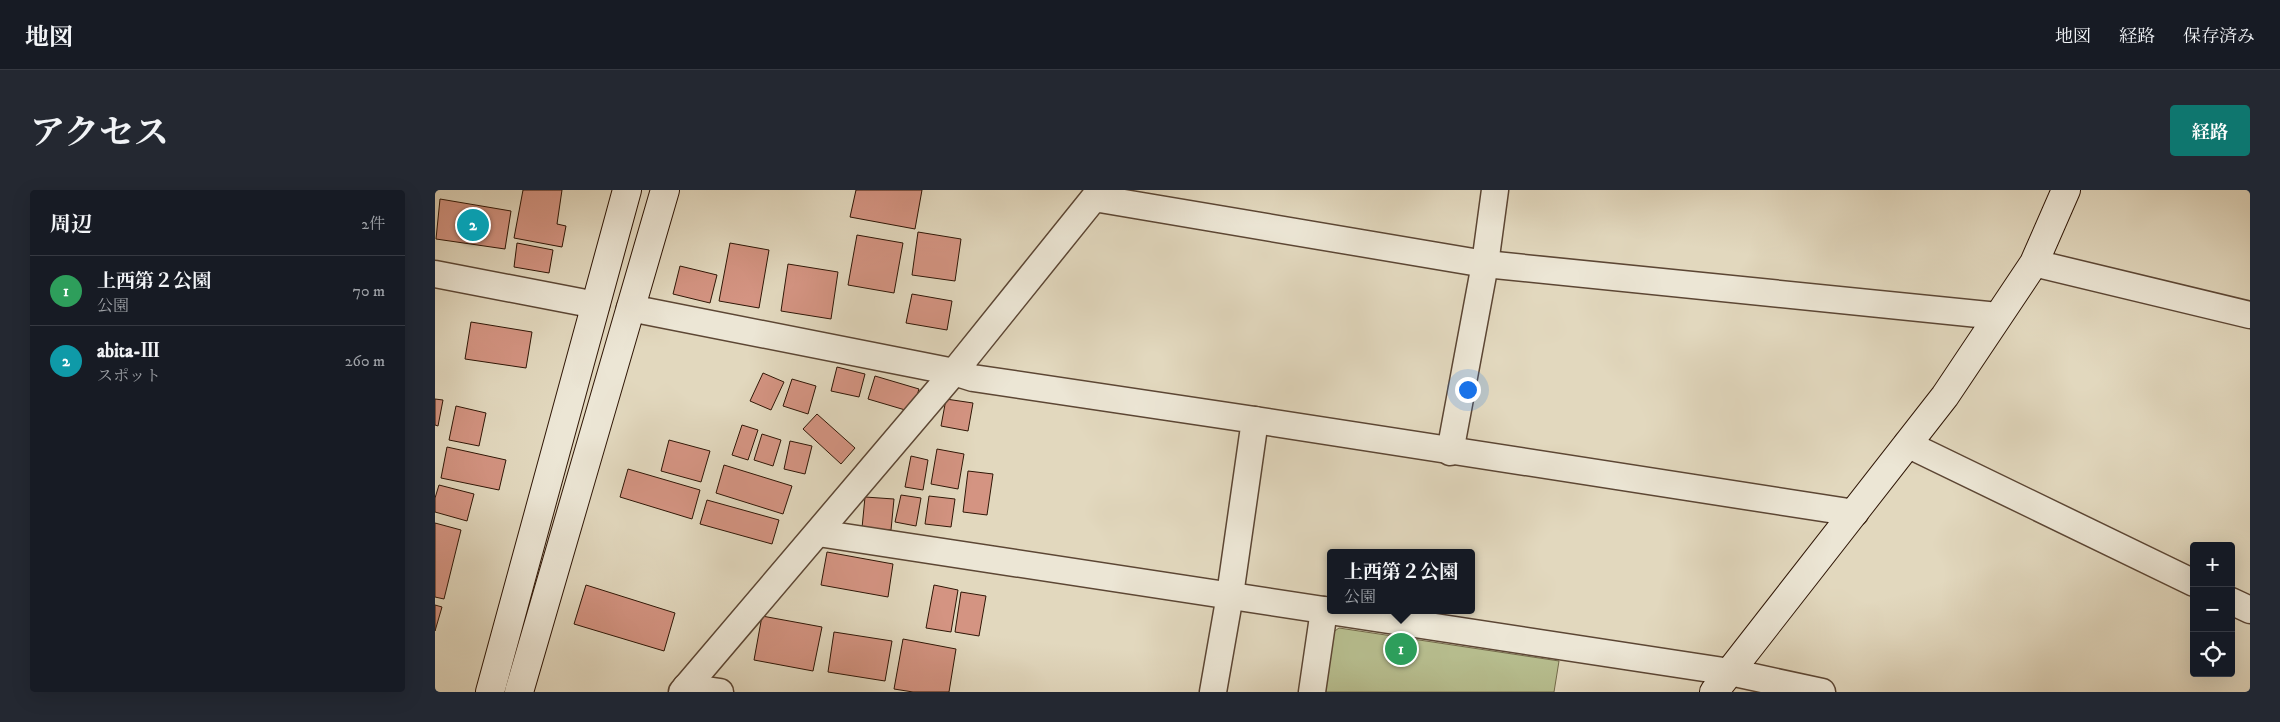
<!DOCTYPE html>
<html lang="ja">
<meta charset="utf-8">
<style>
:root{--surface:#171b24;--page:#242831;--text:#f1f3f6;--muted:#9ea1a6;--line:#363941;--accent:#0f766e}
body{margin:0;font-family:"IM FELL DW Pica","Noto Serif JP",serif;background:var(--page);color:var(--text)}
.controls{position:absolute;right:15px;bottom:15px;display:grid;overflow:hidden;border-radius:5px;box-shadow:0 5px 20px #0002}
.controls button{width:45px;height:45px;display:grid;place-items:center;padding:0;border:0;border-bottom:1px solid var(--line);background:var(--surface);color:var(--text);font:25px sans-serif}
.you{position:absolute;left:1032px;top:199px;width:18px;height:18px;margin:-12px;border:4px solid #fff;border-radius:50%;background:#1a73e8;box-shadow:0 0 0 8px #1a73e833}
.badge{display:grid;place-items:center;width:32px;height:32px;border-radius:50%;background:var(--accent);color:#fff;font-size:16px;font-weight:700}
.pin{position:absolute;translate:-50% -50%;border:2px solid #fff;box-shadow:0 1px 5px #0006}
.popup{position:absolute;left:892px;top:359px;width:148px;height:65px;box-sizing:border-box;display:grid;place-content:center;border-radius:5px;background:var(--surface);filter:drop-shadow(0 1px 4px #0005);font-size:16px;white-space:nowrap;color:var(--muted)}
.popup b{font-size:19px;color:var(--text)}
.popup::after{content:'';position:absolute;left:50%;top:100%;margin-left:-10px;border:10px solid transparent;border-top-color:var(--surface)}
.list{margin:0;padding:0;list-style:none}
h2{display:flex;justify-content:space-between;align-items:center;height:65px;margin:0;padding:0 20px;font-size:21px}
h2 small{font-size:16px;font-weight:400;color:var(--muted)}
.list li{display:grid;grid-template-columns:32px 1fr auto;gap:15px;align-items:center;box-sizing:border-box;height:70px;padding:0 20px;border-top:1px solid var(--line)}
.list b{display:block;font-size:19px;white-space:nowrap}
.list p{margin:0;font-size:16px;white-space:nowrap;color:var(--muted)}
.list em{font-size:16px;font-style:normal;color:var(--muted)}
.icon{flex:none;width:28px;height:28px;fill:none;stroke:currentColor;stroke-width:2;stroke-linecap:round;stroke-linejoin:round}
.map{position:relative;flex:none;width:1815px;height:502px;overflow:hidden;border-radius:5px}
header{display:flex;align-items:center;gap:30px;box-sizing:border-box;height:70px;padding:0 25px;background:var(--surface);border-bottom:1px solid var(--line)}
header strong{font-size:24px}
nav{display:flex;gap:28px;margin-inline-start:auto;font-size:18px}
.intro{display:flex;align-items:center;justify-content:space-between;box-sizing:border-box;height:120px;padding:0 30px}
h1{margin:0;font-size:35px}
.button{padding:12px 22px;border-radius:5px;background:var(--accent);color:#fff;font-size:18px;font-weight:700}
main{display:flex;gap:30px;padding:0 30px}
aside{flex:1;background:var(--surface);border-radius:5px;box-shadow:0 5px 20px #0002}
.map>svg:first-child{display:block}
.green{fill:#b7be8f;stroke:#736a4a}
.building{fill:#d49482;stroke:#2f1606}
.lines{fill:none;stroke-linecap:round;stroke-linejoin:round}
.street-casing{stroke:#5c4634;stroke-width:29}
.secondary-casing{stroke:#2f1606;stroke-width:30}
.street{stroke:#ece6d5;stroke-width:26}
.secondary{stroke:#ece6d5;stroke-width:28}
</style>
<header>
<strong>地図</strong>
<nav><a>地図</a><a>経路</a><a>保存済み</a></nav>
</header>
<div class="intro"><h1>アクセス</h1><a class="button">経路</a></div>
<main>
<aside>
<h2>周辺<small>2件</small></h2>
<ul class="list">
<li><span class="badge" style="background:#2e9e5b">1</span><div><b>上西第２公園</b><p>公園</p></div><em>70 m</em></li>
<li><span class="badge" style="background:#0f9aa8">2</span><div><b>abita-Ⅲ</b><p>スポット</p></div><em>260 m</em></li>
</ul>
</aside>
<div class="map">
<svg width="1815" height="502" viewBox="0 0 1815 502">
<rect width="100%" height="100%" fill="#e2d8be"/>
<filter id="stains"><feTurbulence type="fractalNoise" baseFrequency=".004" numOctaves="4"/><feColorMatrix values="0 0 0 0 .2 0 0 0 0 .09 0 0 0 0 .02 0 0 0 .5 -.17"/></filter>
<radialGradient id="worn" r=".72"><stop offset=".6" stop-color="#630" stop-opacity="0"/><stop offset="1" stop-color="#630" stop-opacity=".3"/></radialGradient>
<path class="green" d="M904,438L1124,471L1119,502H883L891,447Z"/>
<g class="building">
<path d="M88,0H127L122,34L131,36L127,57L79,48Z"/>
<path d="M421,0H487L480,39L415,27Z"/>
<path d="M5,9L76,21L70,59L1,49Z"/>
<path d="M483,42L526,49L520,91L477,85Z"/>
<path d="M422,45L468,53L459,103L413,95Z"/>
<path d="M82,53L118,60L114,83L79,77Z"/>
<path d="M295,53L334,60L324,118L284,111Z"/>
<path d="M353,74L403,82L396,129L346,121Z"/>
<path d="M245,76L282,85L275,113L238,104Z"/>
<path d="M477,104L517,111L512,140L471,133Z"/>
<path d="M36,132L97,142L91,178L30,169Z"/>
<path d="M402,177L430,184L424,207L396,201Z"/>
<path d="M328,183L349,192L336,220L315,211Z"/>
<path d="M440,186L484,199L477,222L433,209Z"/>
<path d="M357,189L381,196L373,224L348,216Z"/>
<path d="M0,209L8,210L3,236L0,235Z"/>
<path d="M511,209L538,213L533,241L506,236Z"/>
<path d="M21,216L51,223L44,256L14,250Z"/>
<path d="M382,224L420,258L406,274L368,239Z"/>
<path d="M307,235L323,240L313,270L297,265Z"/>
<path d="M327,244L346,250L338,276L319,270Z"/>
<path d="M234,250L275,261L266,292L226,281Z"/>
<path d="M355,251L377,256L370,284L349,279Z"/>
<path d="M12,257L71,270L64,300L6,288Z"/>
<path d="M502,259L529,264L523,299L496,294Z"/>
<path d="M476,266L493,270L488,300L470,297Z"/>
<path d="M289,275L357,296L348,324L281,303Z"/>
<path d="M193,279L265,300L257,329L185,307Z"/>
<path d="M533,281L558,284L552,325L528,322Z"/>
<path d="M4,295L39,304L32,331L0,322V308Z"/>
<path d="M466,305L486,308L481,336L460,332Z"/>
<path d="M494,306L520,309L516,337L490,334Z"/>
<path d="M430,307L459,309L456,340L427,338Z"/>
<path d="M272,310L344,330L337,354L265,334Z"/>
<path d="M0,333L26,340L9,409L0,407Z"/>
<path d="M392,362L458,374L453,407L386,395Z"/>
<path d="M151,395L240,423L229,461L139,434Z"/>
<path d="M499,395L523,400L516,442L491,438Z"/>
<path d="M526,402L551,406L544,446L520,442Z"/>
<path d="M0,415L7,417L0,441Z"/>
<path d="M327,426L387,437L378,481L319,470Z"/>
<path d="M399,442L457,451L450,491L393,482Z"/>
<path d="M468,449L521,459L514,502H478L459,499Z"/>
</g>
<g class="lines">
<g class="street-casing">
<g id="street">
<path d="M1599,73L1815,125"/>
<path d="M0,84L161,115"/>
<path d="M195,118L519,182L538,188L820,230L795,405L778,502"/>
<path d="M820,230L1420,323"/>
<path d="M1472,254L1759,393"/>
<path d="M1015,262L1050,74L1060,0"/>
<path d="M383,343L1295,482L1387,502"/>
<path d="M1796,411L1815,420"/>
<path d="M251,497L285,502"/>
<path d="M247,502L519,182L659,8L1050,74L1563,126"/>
<path d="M877,502L889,420"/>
</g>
</g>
<g class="secondary-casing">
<g id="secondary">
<path d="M55,502L192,0"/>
<path d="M84,502L230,0"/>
<path d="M1279,502L1510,206L1599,73L1631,0"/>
</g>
</g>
<use href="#street" class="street"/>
<use href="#secondary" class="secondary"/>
</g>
<rect width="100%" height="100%" filter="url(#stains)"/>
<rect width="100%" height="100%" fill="url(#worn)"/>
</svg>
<div class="controls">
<button>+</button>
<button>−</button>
<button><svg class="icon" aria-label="locate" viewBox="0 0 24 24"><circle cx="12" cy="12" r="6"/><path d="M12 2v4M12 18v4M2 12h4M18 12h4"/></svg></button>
</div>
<div class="you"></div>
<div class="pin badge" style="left:966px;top:459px;background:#2e9e5b">1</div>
<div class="popup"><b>上西第２公園</b>公園</div>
<div class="pin badge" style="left:38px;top:35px;background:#0f9aa8">2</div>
</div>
</main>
